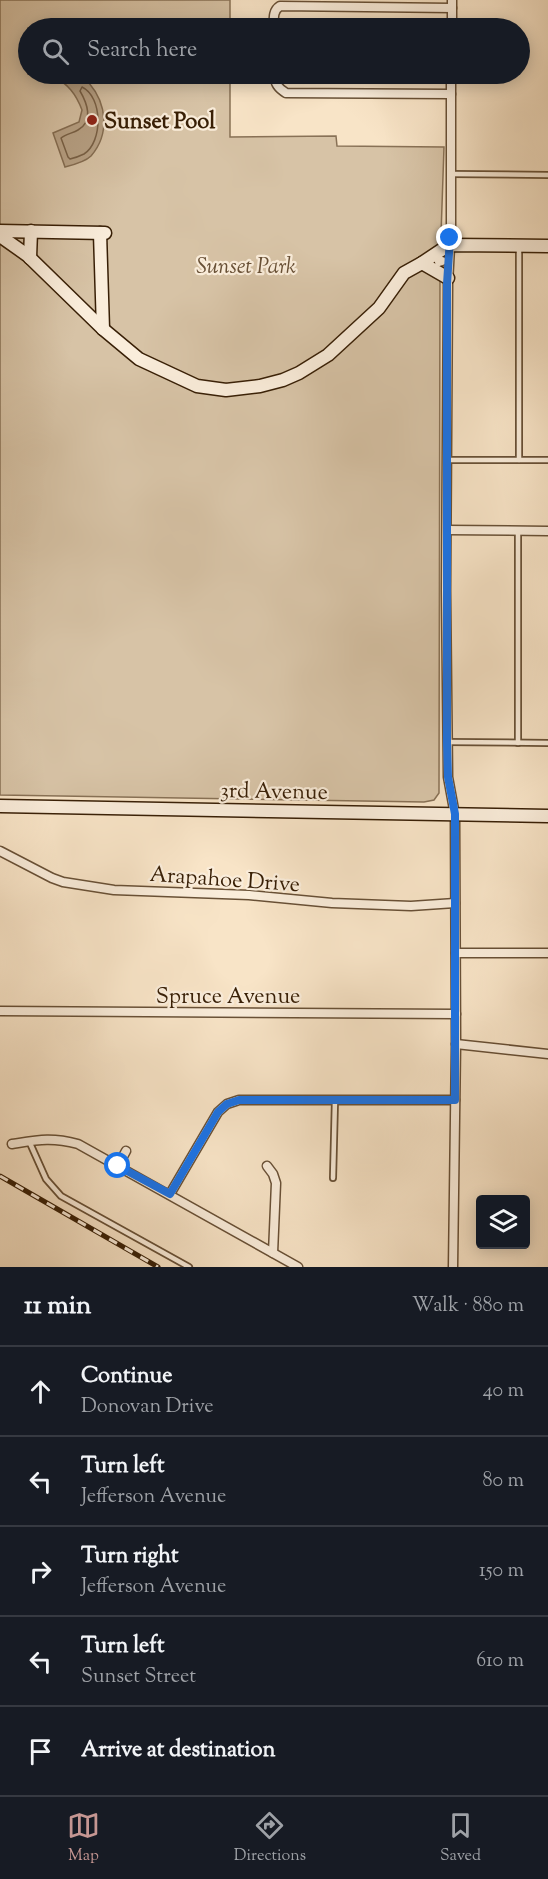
<!DOCTYPE html>
<meta charset="utf-8">
<style>
:root{--surface:#171b24;--page:#242831;--text:#f1f3f6;--muted:#9ea1a6;--line:#363941;--accent:#c59692}
body{margin:0;font-family:"Sorts Mill Goudy",serif;background:var(--page);color:var(--text)}
.controls{position:absolute;right:18px;bottom:18px;display:grid;overflow:hidden;border-radius:6px;box-shadow:0 3px 15px #0003}
.controls button{width:54px;height:54px;display:grid;place-items:center;padding:0;border:0;border-bottom:2px solid var(--line);background:var(--surface);color:var(--text);font:30px sans-serif}
.stop{position:absolute;width:18px;height:18px;margin:-14px;border:4px solid #1a73e8;border-radius:50%;background:#fff}
.stop.end{background:#1a73e8;border-color:#fff;box-shadow:0 2px 6px #0008}
.list{margin:0;padding:0;list-style:none}
h2{display:flex;justify-content:space-between;align-items:center;height:78px;margin:0;padding:0 24px;font-size:26px}
h2 small{font-size:20px;font-weight:400;color:var(--muted)}
.list li{display:grid;grid-template-columns:39px 1fr auto;gap:18px;align-items:center;box-sizing:border-box;height:90px;padding:0 24px;border-top:2px solid var(--line)}
.list b{display:block;font-size:22px;white-space:nowrap}
.list p{margin:0;font-size:20px;white-space:nowrap;color:var(--muted)}
.list em{font-size:20px;font-style:normal;color:var(--muted)}
.icon{flex:none;width:33px;height:33px;fill:none;stroke:currentColor;stroke-width:2;stroke-linecap:round;stroke-linejoin:round}
.map{position:relative;flex:none;width:548px;height:1267px;overflow:hidden}
.search{position:absolute;background:var(--surface);box-shadow:0 3px 15px #0003;left:18px;right:18px;top:18px;height:66px;display:flex;align-items:center;gap:15px;box-sizing:border-box;padding:0 21px;border-radius:33px;color:var(--muted);font-size:22px}
.sheet{height:528px;background:var(--surface)}
nav{display:flex;justify-content:space-around;align-items:center;box-sizing:border-box;height:84px;border-top:2px solid var(--line);background:var(--surface);font-size:16px;color:var(--muted)}
nav a{display:grid;justify-items:center;gap:3px}
nav .on{color:var(--accent)}
.map>svg:first-child{display:block}
.green{fill:#d7c3a6;stroke:#887156;stroke-width:1.5}
.water{fill:#b7a185;stroke:#846d52;stroke-width:1.5}
.lines{fill:none;stroke-linecap:round;stroke-linejoin:round}
.shore{stroke:#786046;stroke-width:1.5}
.lane-casing{stroke:#685036;stroke-width:8}
.street-casing{stroke:#685036;stroke-width:11}
.secondary-casing{stroke:#381f06;stroke-width:15}
.lane{stroke:#faeddb;stroke-width:4.5}
.street{stroke:#faeddb;stroke-width:8}
.secondary{stroke:#faeddb;stroke-width:12}
.rail-casing{stroke:#381f06;stroke-width:5}
.rail{stroke:#faeddb;stroke-width:3;stroke-dasharray:9;stroke-linecap:butt}
.route{stroke:#1a73e8;stroke-width:8}
.poi-dot{fill:#8f2418;stroke:#faeddb;stroke-width:2}
.labels{text-anchor:middle;stroke-width:4.5;stroke-linejoin:round;paint-order:stroke}
.poi-label{font-size:22px;font-weight:bold;fill:#381f06;stroke:#faeddb;text-anchor:start}
.park-label{font-size:22px;font-style:italic;fill:#685036;stroke:#faeddb}
.street-label{font-size:22px;fill:#381f06;stroke:#faeddb}
</style>
<div class="map">
<svg width="548" height="1267" viewBox="0 0 548 1267">
<rect width="100%" height="100%" fill="#f8e4c7"/>
<filter id="stains"><feTurbulence type="fractalNoise" baseFrequency=".00333" numOctaves="4"/><feColorMatrix values="0 0 0 0 .2 0 0 0 0 .09 0 0 0 0 .02 0 0 0 .5 -.17"/></filter>
<radialGradient id="worn" r=".72"><stop offset=".6" stop-color="#630" stop-opacity="0"/><stop offset="1" stop-color="#630" stop-opacity=".3"/></radialGradient>
<path class="green" d="M0,0H230V28H28V74H230V137L336,136L337,146L444,147L440,264L439,793L434,800L424,802L0,795Z"/>
<path class="water" d="M54,74C61,73 72,72 78,74C82,75 86,80 89,83C107,104 110,134 91,156C85,162 73,165 65,167L53,133L79,122L82,110C76,94 68,84 53,76Z"/>
<g class="lines">
<path class="shore" d="M82,87C103,97 103,142 84,154C80,156 74,158 70,159L68,157L61,138C66,134 73,133 78,130C94,121 87,103 80,91Z"/>
<g class="lane-casing">
<g id="lane">
<path d="M451,174L548,175"/>
<path d="M519,246V460"/>
<path d="M447,460H548"/>
<path d="M447,742L548,743"/>
<path d="M518,743V531"/>
<path d="M29,1141L46,1179L61,1196L189,1267"/>
<path d="M333,1178L335,1100"/>
</g>
</g>
<g class="street-casing">
<g id="street">
<path d="M452,0V28"/>
<path d="M274,28C274,20 272,11 280,6L452,8"/>
<path d="M274,74C275,84 278,88 286,93L451,94"/>
<path d="M451,74V228L448,284L446,591L448,777L455,815L456,1044L453,1267"/>
<path d="M439,260V262L442,261"/>
<path d="M447,530L548,531"/>
<path d="M0,851L52,878L63,882L114,890L249,895L332,903L411,906L455,903"/>
<path d="M456,953H548"/>
<path d="M0,1011L456,1014"/>
<path d="M456,1044L548,1054"/>
<path d="M12,1144C38,1140 51,1137 78,1144L298,1267"/>
<path d="M118,1166L126,1151"/>
<path d="M267,1166L273,1174L276,1183L273,1253"/>
<path d="M170,1194L218,1112L227,1104L239,1100H455"/>
</g>
</g>
<g class="secondary-casing">
<g id="secondary">
<path d="M0,231L105,233"/>
<path d="M100,233L103,329"/>
<path d="M0,236L27,255L103,329L139,359L197,386L226,390L260,386L283,380L299,373L328,355L379,308L404,273L422,263L449,245L548,246"/>
<path d="M30,258L31,231"/>
<path d="M422,263L448,278"/>
<path d="M0,806L548,816"/>
</g>
</g>
<use href="#lane" class="lane"/>
<use href="#street" class="street"/>
<use href="#secondary" class="secondary"/>
<g class="rail-casing">
<path id="rail" d="M0,1176L158,1267"/>
</g>
<use href="#rail" class="rail"/>
</g>
<g class="lines">
<path class="route" d="M118,1166L170,1194L218,1112L227,1104L239,1100H455V814L448,777L447,742V284L450,238"/>
</g>
<circle class="poi-dot" cx="92" cy="120" r="6"/>
<g class="labels">
<g class="poi-label">
<text x="104" y="128">Sunset Pool</text>
</g>
<g class="park-label">
<text x="246" y="273">Sunset Park</text>
</g>
<g class="street-label">
<text transform="translate(274 790) rotate(1)" y="8">3rd Avenue</text>
<text transform="translate(225 878) rotate(4)" y="8">Arapahoe Drive</text>
<text x="228" y="1003">Spruce Avenue</text>
</g>
</g>
<rect width="100%" height="100%" filter="url(#stains)"/>
<rect width="100%" height="100%" fill="url(#worn)"/>
</svg>
<div class="controls">
<button><svg class="icon" aria-label="layers" viewBox="0 0 24 24"><path d="M12 4l9 5-9 5-9-5zM3 14l9 5 9-5"/></svg></button>
</div>
<div class="stop" style="left:118px;top:1166px"></div>
<div class="stop end" style="left:450px;top:238px"></div>
<div class="search"><svg class="icon" aria-label="search" viewBox="0 0 24 24"><circle cx="10" cy="10" r="6"/><path d="M15 15l6 6"/></svg>Search here</div>
</div>
<section class="sheet">
<h2>11 min<small>Walk · 880 m</small></h2>
<ul class="list">
<li><svg class="icon" aria-label="ahead" viewBox="0 0 24 24"><path d="M12 20V5M6 11l6-6 6 6"/></svg><div><b>Continue</b><p>Donovan Drive</p></div><em>40 m</em></li>
<li><svg class="icon" aria-label="left" viewBox="0 0 24 24"><path d="M17 20v-9H6M10 6l-5 5 5 5"/></svg><div><b>Turn left</b><p>Jefferson Avenue</p></div><em>80 m</em></li>
<li><svg class="icon" aria-label="right" viewBox="0 0 24 24"><path d="M7 20v-9h11M14 6l5 5-5 5"/></svg><div><b>Turn right</b><p>Jefferson Avenue</p></div><em>150 m</em></li>
<li><svg class="icon" aria-label="left" viewBox="0 0 24 24"><path d="M17 20v-9H6M10 6l-5 5 5 5"/></svg><div><b>Turn left</b><p>Sunset Street</p></div><em>610 m</em></li>
<li><svg class="icon" aria-label="arrive" viewBox="0 0 24 24"><path d="M6 21V4h12l-3 4 3 4H6"/></svg><div><b>Arrive at destination</b></div></li>
</ul>
</section>
<nav>
<a class="on"><svg class="icon" aria-label="map" viewBox="0 0 24 24"><path d="M3 6l6-2 6 2 6-2v14l-6 2-6-2-6 2zM9 4v14M15 6v14"/></svg>Map</a>
<a><svg class="icon" aria-label="directions" viewBox="0 0 24 24"><path d="M12 3l9 9-9 9-9-9zM9 14v-3h6M13 9l2 2-2 2"/></svg>Directions</a>
<a><svg class="icon" aria-label="saved" viewBox="0 0 24 24"><path d="M7 4h10v16l-5-4-5 4z"/></svg>Saved</a>
</nav>
